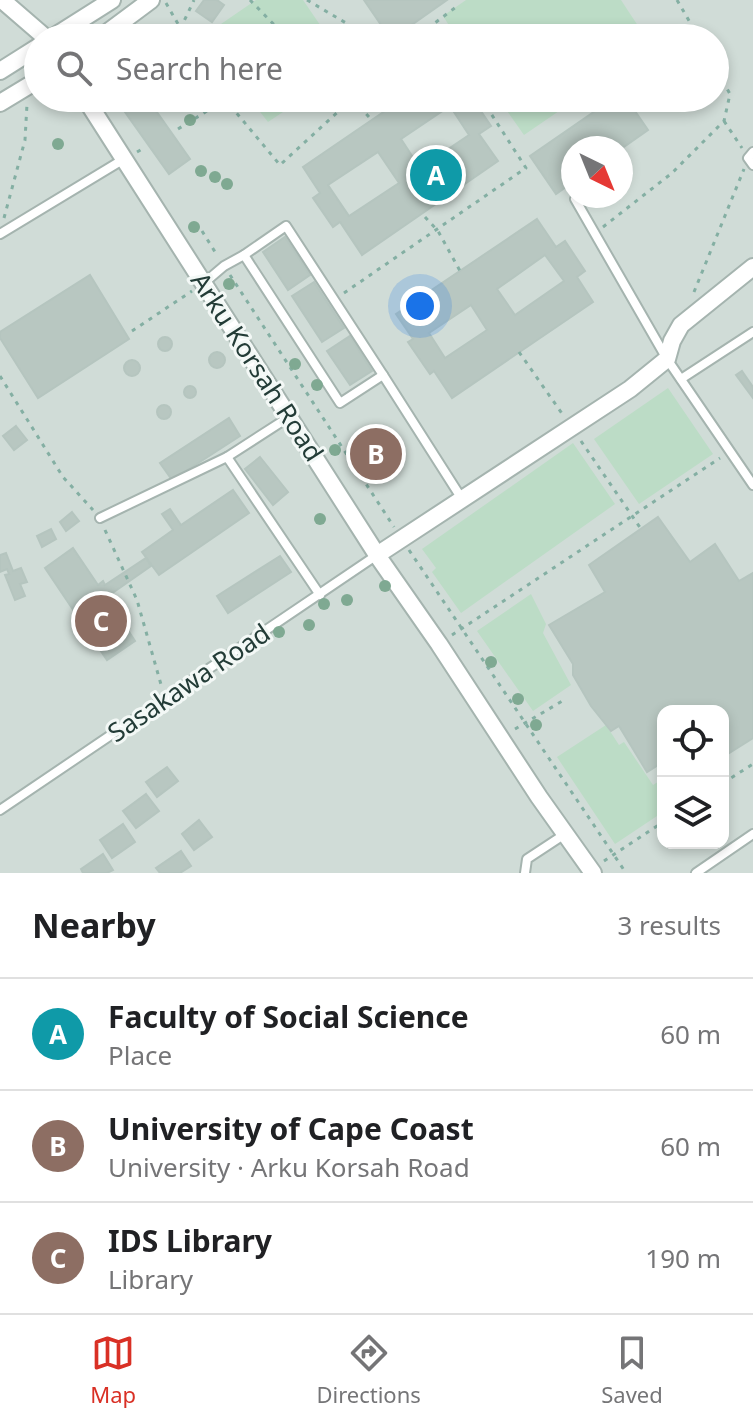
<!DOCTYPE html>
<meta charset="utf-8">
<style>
:root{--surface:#fff;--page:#f2f2f2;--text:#202124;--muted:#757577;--line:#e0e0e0;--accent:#d93025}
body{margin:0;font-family:"Noto Sans",sans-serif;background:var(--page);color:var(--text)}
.controls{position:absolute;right:24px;bottom:24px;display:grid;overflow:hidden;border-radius:16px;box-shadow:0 4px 12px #0003}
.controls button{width:72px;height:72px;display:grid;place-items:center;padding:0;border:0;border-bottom:2px solid var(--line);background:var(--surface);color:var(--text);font:40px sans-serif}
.compass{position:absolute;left:561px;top:136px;width:72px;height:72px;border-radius:50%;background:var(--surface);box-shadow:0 4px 12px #0003;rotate:137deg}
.you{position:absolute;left:420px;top:306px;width:28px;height:28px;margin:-20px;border:6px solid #fff;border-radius:50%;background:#1a73e8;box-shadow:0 0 0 12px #1a73e833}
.badge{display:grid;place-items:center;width:52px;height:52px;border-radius:50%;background:var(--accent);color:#fff;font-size:26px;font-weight:700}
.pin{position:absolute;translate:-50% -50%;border:4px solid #fff;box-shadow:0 2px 8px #0006}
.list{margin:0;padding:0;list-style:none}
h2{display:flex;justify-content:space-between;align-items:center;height:104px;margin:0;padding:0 32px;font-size:34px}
h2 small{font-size:26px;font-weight:400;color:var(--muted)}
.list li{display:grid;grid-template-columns:52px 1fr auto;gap:24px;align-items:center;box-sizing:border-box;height:112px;padding:0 32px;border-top:2px solid var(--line)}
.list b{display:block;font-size:30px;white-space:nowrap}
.list p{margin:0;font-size:26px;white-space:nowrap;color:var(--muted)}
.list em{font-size:26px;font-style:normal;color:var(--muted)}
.icon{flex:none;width:44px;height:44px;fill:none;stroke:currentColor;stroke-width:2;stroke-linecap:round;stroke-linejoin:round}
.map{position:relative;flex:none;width:753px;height:873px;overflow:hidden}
.search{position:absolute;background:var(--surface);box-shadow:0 4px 12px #0003;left:24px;right:24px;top:24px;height:88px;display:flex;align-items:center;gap:20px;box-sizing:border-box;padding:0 28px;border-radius:44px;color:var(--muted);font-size:30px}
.sheet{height:440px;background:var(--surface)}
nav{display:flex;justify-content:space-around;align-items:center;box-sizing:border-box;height:112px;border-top:2px solid var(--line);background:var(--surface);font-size:22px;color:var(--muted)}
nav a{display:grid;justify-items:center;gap:4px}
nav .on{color:var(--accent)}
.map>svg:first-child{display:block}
.built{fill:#d0dcd7;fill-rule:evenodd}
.green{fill:#bcdcc6}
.building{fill:#b8c7c1;stroke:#b5c5bf;stroke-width:2;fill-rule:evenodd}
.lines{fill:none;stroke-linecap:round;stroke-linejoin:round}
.lane-casing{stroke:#a5b4af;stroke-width:12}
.street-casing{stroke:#a5b4af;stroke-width:20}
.path{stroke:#84afa3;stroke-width:3;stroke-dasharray:4 6;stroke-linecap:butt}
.lane{stroke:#fff;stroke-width:8}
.street{stroke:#fff;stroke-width:16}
.tree{fill:#7fa992}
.labels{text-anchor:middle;stroke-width:6;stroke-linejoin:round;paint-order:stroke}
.street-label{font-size:26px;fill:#233c37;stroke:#f3f8f6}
</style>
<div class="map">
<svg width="753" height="873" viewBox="0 0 753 873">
<rect width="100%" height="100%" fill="#e2ece8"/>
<path class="built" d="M0,0H753V873H0ZM38,38H715V98H38ZM573,148H621V196H573ZM663,711H723V843H663Z"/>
<g class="green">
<path d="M256,0H303L329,38L202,37Z"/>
<path d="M466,0H621L646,38H457L443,16Z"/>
<path d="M249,98H304L268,122Z"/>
<path d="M498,98H578L524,135Z"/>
<path d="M668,388L713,454L639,504L594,439Z"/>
<path d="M573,443L615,504L461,613L432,572L436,568L422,549Z"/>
<path d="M531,594L546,624L543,633L571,685L533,711L477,631Z"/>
<path d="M606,725L619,745L624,742L653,785L661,780L663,783V812L615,844L557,757Z"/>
</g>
<g class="building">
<path d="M204,0H217L224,5L212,22L196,11Z"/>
<path d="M364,0H447L393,38H390Z"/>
<path d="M130,98H147L190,159L169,174L120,105Z"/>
<path d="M404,98H455L458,102L465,98H472L491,126L479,134L498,161L362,255L340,222L333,227L313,198L320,193L303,167ZM450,106L469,135L420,168L401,139ZM378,152L399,183L349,216L328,185Z"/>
<path d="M614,98H626L648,130L621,149L573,148V182L556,194L530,156Z"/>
<path d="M537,219L556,247L565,241L585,271L577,277L593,302L452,398L434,371L430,374L408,342L413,339L396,314ZM545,255L564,281L515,315L497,289ZM471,305L487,330L445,358L429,333Z"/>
<path d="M285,237L310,275L288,290L263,252Z"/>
<path d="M90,275L129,339L38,398L0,338V332Z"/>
<path d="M314,282L344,328L322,342L292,296Z"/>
<path d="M350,336L372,371L350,385L327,351Z"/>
<circle cx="165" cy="344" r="7"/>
<circle cx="217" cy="360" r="8"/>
<circle cx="132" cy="368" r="8"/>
<path d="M742,371L753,387V398L736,375Z"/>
<circle cx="190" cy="392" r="6"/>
<circle cx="164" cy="412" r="7"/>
<path d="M229,418L240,436L172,480L160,463Z"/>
<path d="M16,426L27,440L14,450L3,436Z"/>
<path d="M260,457L288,492L273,505L245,469Z"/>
<path d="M233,490L249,513L159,575L142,552L173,530L162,514L170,509L181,525Z"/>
<path d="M72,512L79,521L66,531L60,522Z"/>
<path d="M658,517L690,562L715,544L739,581L753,573V738L723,757V711H663V762L647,772L619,726L611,731L591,706L573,675V664L549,625L605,592L589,565Z"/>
<path d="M51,529L56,539L42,547L37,536Z"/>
<path d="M73,548L98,585L103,581L105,585L146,558L151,566L111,594L114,598L109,601L135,641L107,660L45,568Z"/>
<path d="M6,553L13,571L21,568L27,582L20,584L25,596L15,600L5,575L9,574L7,569L0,572V555Z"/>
<path d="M280,556L291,572L228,613L217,596Z"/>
<path d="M167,767L178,781L157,797L146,782Z"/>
<path d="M146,794L159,811L136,828L123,811Z"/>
<path d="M199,820L212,837L194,850L182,834Z"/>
<path d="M123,824L135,842L112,858L100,840Z"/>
<path d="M181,851L191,866L180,873H160L156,868Z"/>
<path d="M103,854L113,870L107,873H83L81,869Z"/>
</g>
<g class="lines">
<g class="lane-casing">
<g id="lane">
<path d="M753,152L748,158L753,165"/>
<path d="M575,199L667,359L753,485"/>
<path d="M0,234L124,159"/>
<path d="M244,255L286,226L383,375"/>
<path d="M204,283L224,266L244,255L340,403L383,375L462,499"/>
<path d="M681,379L753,332"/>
<path d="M227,457L289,417"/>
<path d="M100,518L227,457L320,595"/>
<path d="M0,810L377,555"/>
<path d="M525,873L527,859L565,834"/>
<path d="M696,873L753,834"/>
</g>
</g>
<g class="street-casing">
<g id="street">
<path d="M2,0L46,38"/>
<path d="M52,38L112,0"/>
<path d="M100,38L151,0"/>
<path d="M0,71L38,47"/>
<path d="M85,98L379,558L439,644L539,797L593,873"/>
<path d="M0,103L38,80"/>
<path d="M377,555L630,389L667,359L672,341L681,325L753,267"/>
</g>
</g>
<g class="path">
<path d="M250,0L287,38"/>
<path d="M307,0L363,33L378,38"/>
<path d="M677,0L699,38"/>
<path d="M166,3L186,38"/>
<path d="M176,38L194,0"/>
<path d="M400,38L419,35L456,7"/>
<path d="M224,98L280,165L353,98"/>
<path d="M353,99L369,117"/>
<path d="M724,121L742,148"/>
<path d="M178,129L228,98"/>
<path d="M137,152L144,148"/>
<path d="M425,217L438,231L460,271"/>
<path d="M4,218L25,140L27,104"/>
<path d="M603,227L672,173L724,121L730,94L715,67"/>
<path d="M202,231L217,255"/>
<path d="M230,275L394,527"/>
<path d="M694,292L744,169"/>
<path d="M344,293L526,168L481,98"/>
<path d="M132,331L192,291"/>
<path d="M519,352L563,415"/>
<path d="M0,376L63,477L93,510"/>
<path d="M581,441L641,529"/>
<path d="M105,530L137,600L162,688"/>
<path d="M409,550L626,873"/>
<path d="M452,635L720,458"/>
<path d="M515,729L564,700"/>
<path d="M723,783L753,764"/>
<path d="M604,861L663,822"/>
</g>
<use href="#lane" class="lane"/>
<use href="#street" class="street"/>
</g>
<g class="tree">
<circle cx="190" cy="120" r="6"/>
<circle cx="58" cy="144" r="6"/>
<circle cx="201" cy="171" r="6"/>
<circle cx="215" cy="177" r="6"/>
<circle cx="227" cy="184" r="6"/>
<circle cx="194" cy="227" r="6"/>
<circle cx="229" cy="284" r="6"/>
<circle cx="295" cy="364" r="6"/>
<circle cx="317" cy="385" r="6"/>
<circle cx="335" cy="450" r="6"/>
<circle cx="359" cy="462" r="6"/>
<circle cx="320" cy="519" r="6"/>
<circle cx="385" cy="586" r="6"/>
<circle cx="347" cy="600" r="6"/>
<circle cx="324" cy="604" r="6"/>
<circle cx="309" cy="625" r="6"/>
<circle cx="279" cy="632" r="6"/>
<circle cx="491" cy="662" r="6"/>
<circle cx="518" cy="699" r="6"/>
<circle cx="536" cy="725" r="6"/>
</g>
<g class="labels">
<g class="street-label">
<text transform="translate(257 367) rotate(57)" y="9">Arku Korsah Road</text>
<text transform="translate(189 683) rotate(-34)" y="9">Sasakawa Road</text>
</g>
</g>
</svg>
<div class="controls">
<button><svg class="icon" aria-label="locate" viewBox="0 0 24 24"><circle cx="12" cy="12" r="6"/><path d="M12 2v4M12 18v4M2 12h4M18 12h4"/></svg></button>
<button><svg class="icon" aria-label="layers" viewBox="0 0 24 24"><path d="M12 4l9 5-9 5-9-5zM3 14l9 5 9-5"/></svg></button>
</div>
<svg class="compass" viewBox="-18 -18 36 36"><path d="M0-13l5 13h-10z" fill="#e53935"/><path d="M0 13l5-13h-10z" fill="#757577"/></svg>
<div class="you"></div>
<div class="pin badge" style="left:436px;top:175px;background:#0f9aa8">A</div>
<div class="pin badge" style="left:376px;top:454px;background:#8d6e63">B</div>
<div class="pin badge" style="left:101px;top:621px;background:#8d6e63">C</div>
<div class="search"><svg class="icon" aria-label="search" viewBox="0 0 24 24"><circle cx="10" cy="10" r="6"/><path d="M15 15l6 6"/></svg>Search here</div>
</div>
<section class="sheet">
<h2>Nearby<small>3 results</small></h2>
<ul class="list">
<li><span class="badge" style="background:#0f9aa8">A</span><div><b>Faculty of Social Science</b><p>Place</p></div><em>60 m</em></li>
<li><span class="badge" style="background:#8d6e63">B</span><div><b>University of Cape Coast</b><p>University · Arku Korsah Road</p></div><em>60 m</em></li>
<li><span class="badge" style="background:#8d6e63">C</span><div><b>IDS Library</b><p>Library</p></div><em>190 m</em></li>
</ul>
</section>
<nav>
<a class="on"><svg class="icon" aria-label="map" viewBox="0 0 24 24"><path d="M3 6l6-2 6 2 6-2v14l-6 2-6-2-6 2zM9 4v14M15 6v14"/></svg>Map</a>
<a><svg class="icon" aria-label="directions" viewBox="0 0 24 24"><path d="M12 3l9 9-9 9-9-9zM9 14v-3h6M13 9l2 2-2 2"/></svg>Directions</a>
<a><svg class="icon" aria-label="saved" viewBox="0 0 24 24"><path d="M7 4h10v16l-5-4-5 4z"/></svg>Saved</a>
</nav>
